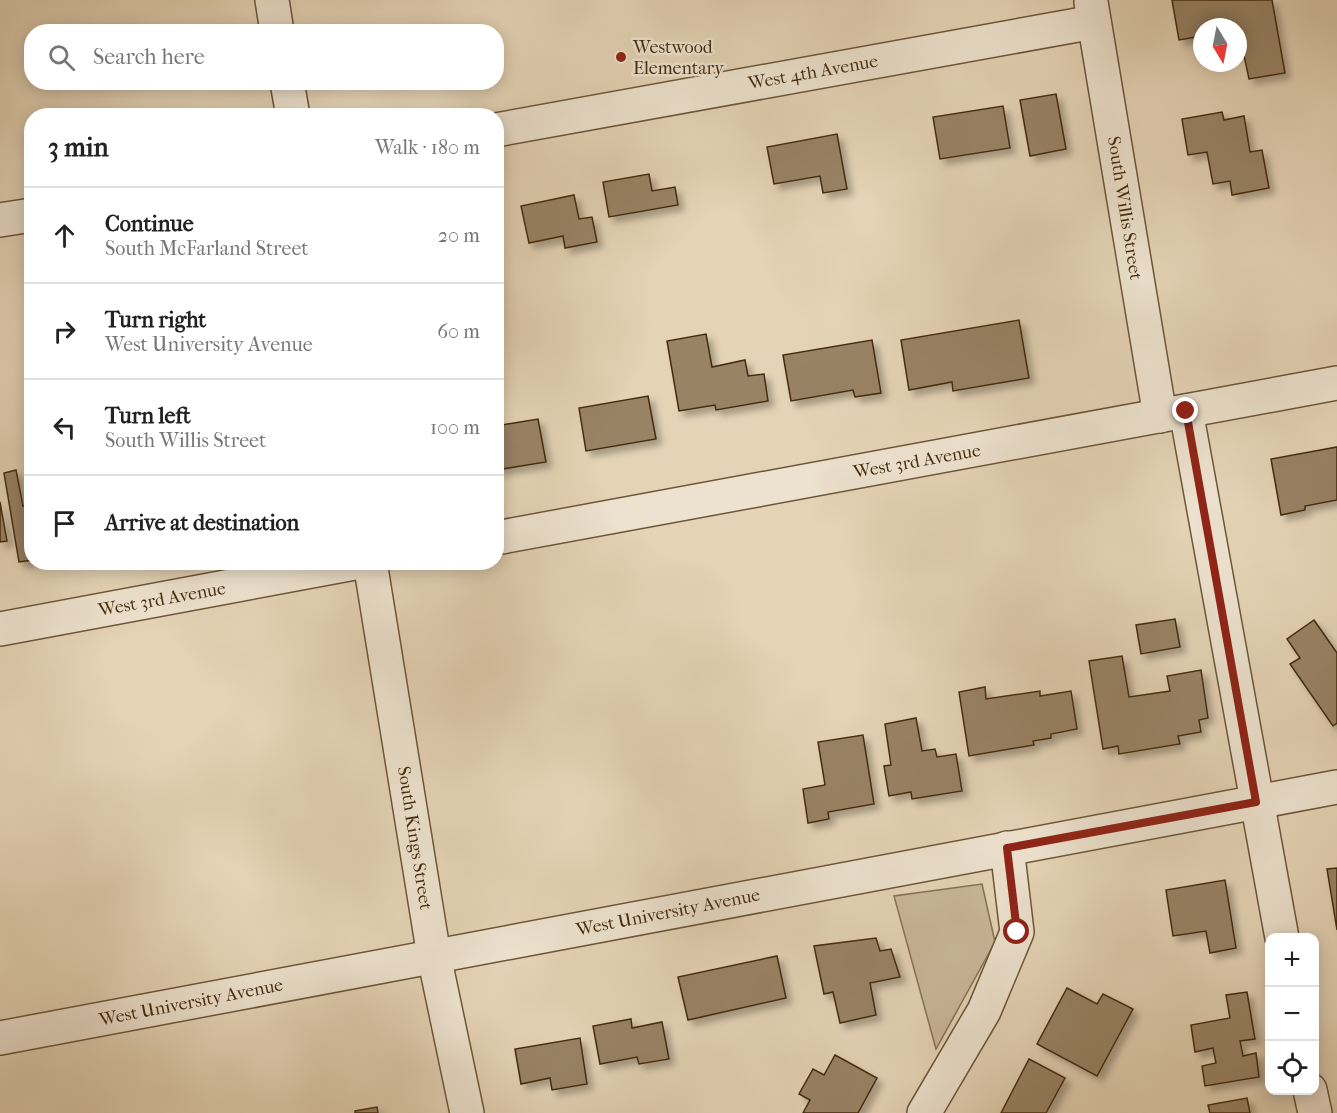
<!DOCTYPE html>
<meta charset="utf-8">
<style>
:root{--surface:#fff;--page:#f6f6f6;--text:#222;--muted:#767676;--line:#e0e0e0}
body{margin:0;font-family:"IM FELL French Canon",serif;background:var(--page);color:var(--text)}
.controls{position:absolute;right:18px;bottom:18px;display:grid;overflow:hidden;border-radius:12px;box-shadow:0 3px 15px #0003}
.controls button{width:54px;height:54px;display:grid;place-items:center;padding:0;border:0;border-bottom:2px solid var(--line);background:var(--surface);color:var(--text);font:30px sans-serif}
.compass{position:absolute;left:1193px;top:18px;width:54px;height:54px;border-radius:50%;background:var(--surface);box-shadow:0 3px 15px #0003;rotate:170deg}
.stop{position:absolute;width:18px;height:18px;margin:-14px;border:4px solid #8f2418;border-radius:50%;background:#fff}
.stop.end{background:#8f2418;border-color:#fff;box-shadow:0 2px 6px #0008}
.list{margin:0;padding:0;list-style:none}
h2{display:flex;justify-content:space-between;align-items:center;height:78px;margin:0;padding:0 24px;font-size:26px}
h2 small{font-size:20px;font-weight:400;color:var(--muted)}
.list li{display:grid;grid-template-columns:39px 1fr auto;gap:18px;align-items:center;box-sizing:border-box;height:96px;padding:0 24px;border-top:2px solid var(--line)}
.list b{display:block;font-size:22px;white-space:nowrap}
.list p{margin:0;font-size:20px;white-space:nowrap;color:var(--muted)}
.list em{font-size:20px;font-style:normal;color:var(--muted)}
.icon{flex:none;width:33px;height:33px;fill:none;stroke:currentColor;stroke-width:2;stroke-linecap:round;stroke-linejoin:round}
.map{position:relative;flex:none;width:1337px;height:1113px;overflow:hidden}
.search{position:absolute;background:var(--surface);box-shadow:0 3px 15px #0003;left:24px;top:24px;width:480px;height:66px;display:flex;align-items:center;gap:15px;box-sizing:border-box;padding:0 21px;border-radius:24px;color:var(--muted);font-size:22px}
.panel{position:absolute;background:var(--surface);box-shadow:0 3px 15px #0003;left:24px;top:108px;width:480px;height:462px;border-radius:24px}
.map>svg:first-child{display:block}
.green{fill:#c9b799;stroke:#877254;stroke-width:1.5}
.building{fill:#988365;stroke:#452c0f;stroke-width:1.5;filter:url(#shadow)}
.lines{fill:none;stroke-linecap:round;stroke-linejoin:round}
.minor-casing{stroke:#6d5638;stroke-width:36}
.minor{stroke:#ede2cf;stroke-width:33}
.route{stroke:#8f2418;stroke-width:8}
.poi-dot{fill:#8f2418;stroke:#ede2cf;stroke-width:2}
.labels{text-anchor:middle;stroke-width:5;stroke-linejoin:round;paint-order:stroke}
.poi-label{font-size:18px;fill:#452c0f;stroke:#ede2cf;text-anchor:start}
.street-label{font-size:18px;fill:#452c0f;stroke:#ede2cf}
</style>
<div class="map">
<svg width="1337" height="1113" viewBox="0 0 1337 1113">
<defs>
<filter id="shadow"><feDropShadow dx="5.5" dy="5.5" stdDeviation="3" flood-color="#0004"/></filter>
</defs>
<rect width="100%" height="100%" fill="#e4d3b5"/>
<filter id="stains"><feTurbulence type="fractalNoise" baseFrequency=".00333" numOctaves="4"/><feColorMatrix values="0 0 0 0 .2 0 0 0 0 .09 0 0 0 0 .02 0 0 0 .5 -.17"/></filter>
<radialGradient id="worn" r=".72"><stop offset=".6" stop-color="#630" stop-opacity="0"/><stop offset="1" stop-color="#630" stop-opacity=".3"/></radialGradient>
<path class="green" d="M982,884L995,942L936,1049L894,896Z"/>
<g class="building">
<path d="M1172,0H1272L1285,73L1249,79L1238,27H1202V36L1179,40Z"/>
<path d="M1056,94L1066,149L1030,156L1020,100Z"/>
<path d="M1003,106L1010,148L940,159L933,117Z"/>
<path d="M1222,112L1224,120L1244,116L1250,152L1262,150L1269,188L1232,195L1230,181L1213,184L1207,152L1188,155L1182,119Z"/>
<path d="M837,134L847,189L823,193L820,176L774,184L767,147Z"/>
<path d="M649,174L652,191L675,187L678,205L609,217L603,182Z"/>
<path d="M574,195L579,219L592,217L597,242L565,248L563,236L529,243L521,206Z"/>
<path d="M1019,320L1029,378L953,391L952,382L909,390L901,340Z"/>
<path d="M706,334L712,367L745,360L748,376L764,374L768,401L716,410L715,405L679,411L667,341Z"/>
<path d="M872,340L881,393L855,397L853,390L791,401L783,355Z"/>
<path d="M648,396L656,439L586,451L579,408Z"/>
<path d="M538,419L546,462L496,470V426Z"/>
<path d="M1337,447V500L1305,506V510L1281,515L1271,459Z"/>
<path d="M16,470L23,506L30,505L27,489L32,488V560L19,562L4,473Z"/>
<path d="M0,502L7,541L0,542Z"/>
<path d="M1175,619L1180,647L1141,654L1136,625Z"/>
<path d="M1314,620L1337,653V723L1333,726L1290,664L1300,658L1287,639Z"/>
<path d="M1122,656L1129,697L1170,691L1167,676L1201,670L1208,718L1199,720L1201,732L1178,736L1180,744L1119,754L1118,746L1103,749L1089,661Z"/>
<path d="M985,687L986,699L1040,691V696L1071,691L1077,729L1051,734V738L1033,741L1034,745L969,756L959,692Z"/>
<path d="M916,718L922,751L935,749L937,757L956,754L962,791L912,799L911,792L889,796L884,766L891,765L885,724Z"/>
<path d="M863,735L874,804L828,812L829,819L808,823L803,789L825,785L818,742Z"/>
<path d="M1337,868V930L1327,869Z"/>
<path d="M1225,880L1236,948L1210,953L1206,931L1173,936L1166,890Z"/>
<path d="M876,938L880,951L891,949L900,977L870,983L876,1015L840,1023L833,992L824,994L814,946Z"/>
<path d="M777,956L786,998L688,1020L678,977Z"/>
<path d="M1067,988L1097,1004L1103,994L1133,1009L1097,1076L1037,1044Z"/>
<path d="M1247,992L1255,1039L1240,1041L1243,1056L1256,1053L1259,1077L1205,1086L1202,1066L1216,1063L1213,1048L1195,1052L1191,1025L1230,1018L1226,995Z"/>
<path d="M631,1019L632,1028L662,1022L669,1059L639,1064L637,1057L600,1064L593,1026Z"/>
<path d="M580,1038L587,1084L552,1090L550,1078L521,1084L515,1049Z"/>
<path d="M835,1055L877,1078L858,1113H803L810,1100L799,1094L813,1069L824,1075Z"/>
<path d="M1029,1059L1065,1078L1046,1113H1001Z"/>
<path d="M1247,1098L1250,1113H1210L1208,1105Z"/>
<path d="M377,1107L378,1113H355V1111Z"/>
</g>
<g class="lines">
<g class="minor-casing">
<g id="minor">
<path d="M272,0L277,32"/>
<path d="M1091,2L1160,416"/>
<path d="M287,82L293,116"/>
<path d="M496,130L1094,22"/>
<path d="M0,220L32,215"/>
<path d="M1186,411L1282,938"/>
<path d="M496,538L1337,383"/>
<path d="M370,562L434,956L467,1113"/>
<path d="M0,629L360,562"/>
<path d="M0,1038L1337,787"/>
<path d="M1310,1090L1315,1113"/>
<path d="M924,1113L984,1011L1017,932L1007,848"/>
</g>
</g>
<use href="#minor" class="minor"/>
</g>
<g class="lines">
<path class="route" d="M1017,932L1007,848L1256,802L1186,411"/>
</g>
<circle class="poi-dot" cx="621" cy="57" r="6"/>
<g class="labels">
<g class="poi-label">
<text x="633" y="53">Westwood<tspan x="633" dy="21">Elementary</tspan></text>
</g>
<g class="street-label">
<text transform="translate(813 72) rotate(-10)" y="6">West 4th Avenue</text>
<text transform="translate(1125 208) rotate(81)" y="6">South Willis Street</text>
<text transform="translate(917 461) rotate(-10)" y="6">West 3rd Avenue</text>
<text transform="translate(162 599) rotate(-10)" y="6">West 3rd Avenue</text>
<text transform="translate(415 838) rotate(81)" y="6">South Kings Street</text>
<text transform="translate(668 912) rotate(-11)" y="6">West University Avenue</text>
<text transform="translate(191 1002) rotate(-11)" y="6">West University Avenue</text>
</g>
</g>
<rect width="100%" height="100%" filter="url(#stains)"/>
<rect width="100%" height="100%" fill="url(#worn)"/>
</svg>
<div class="controls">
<button>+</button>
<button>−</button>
<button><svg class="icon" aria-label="locate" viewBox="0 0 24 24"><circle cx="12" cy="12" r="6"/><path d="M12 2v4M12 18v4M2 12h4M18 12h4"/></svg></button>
</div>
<svg class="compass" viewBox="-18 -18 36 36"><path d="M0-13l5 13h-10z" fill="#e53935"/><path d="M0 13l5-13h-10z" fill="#767676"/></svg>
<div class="stop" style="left:1017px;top:932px"></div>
<div class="stop end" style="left:1186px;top:411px"></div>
<div class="search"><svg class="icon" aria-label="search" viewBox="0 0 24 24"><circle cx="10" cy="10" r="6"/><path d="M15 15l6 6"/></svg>Search here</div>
<section class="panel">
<h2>3 min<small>Walk · 180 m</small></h2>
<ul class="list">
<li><svg class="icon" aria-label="ahead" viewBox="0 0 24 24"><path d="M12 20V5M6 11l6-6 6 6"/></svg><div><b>Continue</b><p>South McFarland Street</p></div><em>20 m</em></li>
<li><svg class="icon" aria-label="right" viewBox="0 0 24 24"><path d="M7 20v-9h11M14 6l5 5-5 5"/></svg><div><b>Turn right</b><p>West University Avenue</p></div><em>60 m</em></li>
<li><svg class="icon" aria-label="left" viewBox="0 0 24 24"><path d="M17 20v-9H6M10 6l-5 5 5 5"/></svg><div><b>Turn left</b><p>South Willis Street</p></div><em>100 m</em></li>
<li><svg class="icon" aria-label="arrive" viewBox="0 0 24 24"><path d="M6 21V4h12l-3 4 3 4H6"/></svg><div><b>Arrive at destination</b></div></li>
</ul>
</section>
</div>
